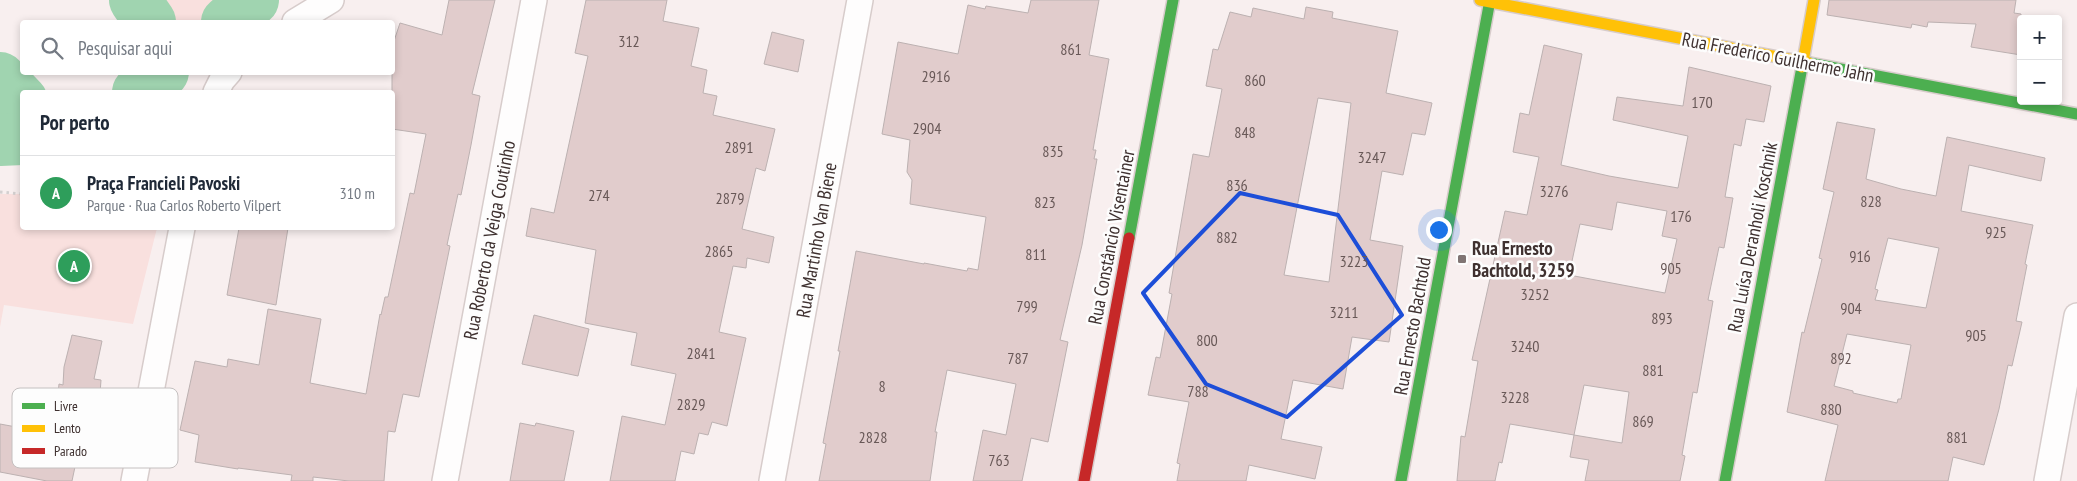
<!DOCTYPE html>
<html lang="pt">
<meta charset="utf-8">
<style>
:root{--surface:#fff;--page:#f2f2f3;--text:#1f2937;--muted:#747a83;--line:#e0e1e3;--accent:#db2777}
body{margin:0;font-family:"PT Sans Narrow",sans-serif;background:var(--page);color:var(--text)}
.controls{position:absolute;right:15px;top:15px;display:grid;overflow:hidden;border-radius:5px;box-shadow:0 2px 8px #0003}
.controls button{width:45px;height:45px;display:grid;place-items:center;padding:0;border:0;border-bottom:1px solid var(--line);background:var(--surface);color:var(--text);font:25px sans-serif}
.you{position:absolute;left:1438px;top:229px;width:18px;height:18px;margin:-12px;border:4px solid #fff;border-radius:50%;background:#1a73e8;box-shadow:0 0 0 8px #1a73e833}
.badge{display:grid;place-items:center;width:32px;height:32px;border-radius:50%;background:var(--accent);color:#fff;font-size:16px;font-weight:700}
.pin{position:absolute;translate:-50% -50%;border:2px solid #fff;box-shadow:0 1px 5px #0006}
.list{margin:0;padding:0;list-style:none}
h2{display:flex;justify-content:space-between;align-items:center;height:65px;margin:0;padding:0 20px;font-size:21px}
h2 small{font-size:16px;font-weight:400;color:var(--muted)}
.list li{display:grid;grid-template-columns:32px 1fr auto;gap:15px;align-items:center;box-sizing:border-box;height:75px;padding:0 20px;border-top:1px solid var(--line)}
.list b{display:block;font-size:19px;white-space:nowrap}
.list p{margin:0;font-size:16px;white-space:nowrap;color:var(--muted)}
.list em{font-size:16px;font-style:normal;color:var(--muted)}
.icon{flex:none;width:28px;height:28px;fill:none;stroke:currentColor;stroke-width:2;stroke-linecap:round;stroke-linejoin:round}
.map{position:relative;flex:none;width:2077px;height:481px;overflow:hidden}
.search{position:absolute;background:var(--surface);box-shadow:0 2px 8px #0003;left:20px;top:20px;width:375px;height:55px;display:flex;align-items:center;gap:12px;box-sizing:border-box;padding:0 18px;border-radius:5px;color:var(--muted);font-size:19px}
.panel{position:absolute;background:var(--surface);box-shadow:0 2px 8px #0003;left:20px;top:90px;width:375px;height:140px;border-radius:5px}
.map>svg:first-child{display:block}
.green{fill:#f9e0de}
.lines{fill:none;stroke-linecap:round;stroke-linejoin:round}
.river{stroke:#a0d4b0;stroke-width:52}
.building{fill:#e1cccc;stroke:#bcb1b1;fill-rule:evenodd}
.street-casing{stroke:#d7cccb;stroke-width:28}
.fast-casing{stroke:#d7cccb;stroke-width:14}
.slow-casing{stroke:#d7cccb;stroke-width:14}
.jam-casing{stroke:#d7cccb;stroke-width:14}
.path{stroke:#d4d0d0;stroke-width:3;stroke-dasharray:2.5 4;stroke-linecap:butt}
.street{stroke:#fefdfd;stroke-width:25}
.fast{stroke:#4caf50;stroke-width:11}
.slow{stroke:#ffc107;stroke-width:11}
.jam{stroke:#c62828;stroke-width:11}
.marked{fill:none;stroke:#1d4ed8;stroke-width:4;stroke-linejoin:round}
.poi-dot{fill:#807473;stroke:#fdfdfd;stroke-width:2}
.labels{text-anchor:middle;stroke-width:5;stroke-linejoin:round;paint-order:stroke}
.number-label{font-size:16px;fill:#685857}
.street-label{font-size:19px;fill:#3f3130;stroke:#fdfdfd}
.poi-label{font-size:19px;font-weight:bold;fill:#3f3130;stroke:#fdfdfd;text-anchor:start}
.key{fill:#fdfdfd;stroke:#c4c0c0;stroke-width:1}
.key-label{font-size:14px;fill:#3f3130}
</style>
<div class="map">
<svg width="2077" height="481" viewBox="0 0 2077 481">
<rect width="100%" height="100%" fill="#f8efef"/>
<g class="green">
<path d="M135,0H253L227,22H150Z"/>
<path d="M0,194H22V228H157L133,324L4,305L0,327Z"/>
</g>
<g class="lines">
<g class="river">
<path d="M135,0L150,22"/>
<path d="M227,22L253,0"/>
<path d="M0,78L22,101"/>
<path d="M138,92L163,72"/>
<path d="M0,140L22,139"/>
</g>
</g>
<g class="building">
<path d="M449,0H495L472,94L480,96L471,145L461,195L458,194L447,245L450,246L419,397L403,394L395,432L388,431L384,481H349L313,477V481H291L292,475L238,468V469L195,462L199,435L180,430L195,361L227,367L228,359L259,365L268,309L321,319L310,383L366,394L380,314L381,315L385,297H388L410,193L414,194L426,134L392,129V47L400,23L442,35Z"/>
<path d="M586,0H667L663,21L699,28L691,66L707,70L703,93L717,96L713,115L775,129L765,171L756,168L742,229L774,237L769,263L747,258L746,268L733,266L719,332L746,338L727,426L712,422L708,435L699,433L694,454L681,451L675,481H610L622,416L665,425L676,374L631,365L637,333L585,323L596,250L526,236L531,208L554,213L588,56L575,53Z"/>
<path d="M1031,0H1099L1089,55L1109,59L1093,150H1096L1094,159H1097L1082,245L1060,340L1068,342L1048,442L1031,438L1022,481H973L983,430L1006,435L1016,384L947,370L935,432H937L930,481H819L826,444L823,443L840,351H838L856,251L924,264V263L967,271L968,268L978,270L986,217L910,204L912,180L907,172L910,140L882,134L898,42L958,54L968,5L985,9L986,6L1028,13Z"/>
<path d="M1829,0H2016L2014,13L2021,14V55L1971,47L1976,24L1928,22L1927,27L1912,24L1911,28L1827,15Z"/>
<path d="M1306,7L1333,12L1332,18L1398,31L1386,93L1432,103L1425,135L1412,133L1403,175L1382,171L1370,240L1403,246L1389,342L1352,337L1343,389L1293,380L1281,439L1322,447L1315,479L1249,465L1246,481H1177L1180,464L1177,463L1189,402L1148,395L1156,357L1160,358L1172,294L1169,293L1193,154L1209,157L1222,89L1206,86L1213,49L1218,50L1230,12L1251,17L1253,8L1304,19ZM1318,98L1351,103L1329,282L1284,275Z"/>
<path d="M772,32L804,40L798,72L764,64Z"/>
<path d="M1544,45L1582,54L1561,165L1609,176L1678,188L1688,136L1613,120L1617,97L1683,106L1689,67L1771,86L1764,122L1746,119L1741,146L1734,144L1725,197L1733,198L1724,248L1719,247L1708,300L1713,301L1697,393L1693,392L1682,455L1685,456L1680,481H1585L1589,460L1570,457L1574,435L1510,424L1502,463L1499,462L1495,481H1457L1461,436L1465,437L1478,361L1472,360L1505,211L1527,215L1539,157L1513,152L1520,113L1529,115ZM1617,202L1667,211L1662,236L1677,239L1665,293L1569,275L1580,224L1612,230ZM1584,385L1629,392L1622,443L1574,435Z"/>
<path d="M1837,122L1875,129L1866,179L1901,189L1936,196L1947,137L2045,158L2041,181L1969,165L1961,211L2033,225L2025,264L2027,265L2016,321L2022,322L2012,366L2008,365L1999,409L1984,465L1953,457L1948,481H1825L1838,425L1787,412L1802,332L1804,333L1822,259L1819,258L1834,192L1823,189ZM1888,238L1939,248L1926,308L1875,300L1878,290L1875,289ZM1847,334L1911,345L1901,399H1898L1897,403L1853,393V391L1834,386Z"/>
<path d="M239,228H288L276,305L227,295Z"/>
<path d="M534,315L589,329L578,376L522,364Z"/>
<path d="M72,335L102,341L94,379L101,380L98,422L85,419L72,481H47L0,472V424L54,434L59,384L63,385L64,367Z"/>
<path d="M520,423L535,426L536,423L574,431L564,481H510Z"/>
</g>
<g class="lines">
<g class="street-casing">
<g id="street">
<path d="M295,22L331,0"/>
<path d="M216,92L222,80L229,72"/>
<path d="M134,481L182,228"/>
<path d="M445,481L534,0"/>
<path d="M772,481L860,0"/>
<path d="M2047,481L2077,316"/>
</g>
</g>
<g class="fast-casing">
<g id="fast">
<path d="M1809,63L2077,114"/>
<path d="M1129,238L1173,0"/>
<path d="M1401,481L1490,0"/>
<path d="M1725,481L1802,67"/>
</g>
</g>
<g class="slow-casing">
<g id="slow">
<path d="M1480,0L1809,63"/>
<path d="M1802,67L1814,0"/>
</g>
</g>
<g class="jam-casing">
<path id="jam" d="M1084,481L1129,238"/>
</g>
<path class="path" d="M0,192L22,194"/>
<use href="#street" class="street"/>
<use href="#fast" class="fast"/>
<use href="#slow" class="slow"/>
<use href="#jam" class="jam"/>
</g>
<path class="marked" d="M1240,193L1338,215L1402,315L1287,417L1206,384L1143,293Z"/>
<rect class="poi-dot" x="1457" y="254" width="10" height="10" rx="2.5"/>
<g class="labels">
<g class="number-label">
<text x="629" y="47">312</text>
<text x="1071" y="55">861</text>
<text x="936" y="82">2916</text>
<text x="1255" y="86">860</text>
<text x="1702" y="108">170</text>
<text x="927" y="134">2904</text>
<text x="1245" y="138">848</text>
<text x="739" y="153">2891</text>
<text x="1053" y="157">835</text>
<text x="1372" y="163">3247</text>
<text x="1237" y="191">836</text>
<text x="1554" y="197">3276</text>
<text x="599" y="201">274</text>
<text x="730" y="204">2879</text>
<text x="1871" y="207">828</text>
<text x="1045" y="208">823</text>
<text x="1681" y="222">176</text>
<text x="1996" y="238">925</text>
<text x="1227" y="243">882</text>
<text x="719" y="257">2865</text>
<text x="1036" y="260">811</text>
<text x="1860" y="262">916</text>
<text x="1354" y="267">3223</text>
<text x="1671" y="274">905</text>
<text x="1535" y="300">3252</text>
<text x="1027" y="312">799</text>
<text x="1851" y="314">904</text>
<text x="1344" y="318">3211</text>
<text x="1662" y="324">893</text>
<text x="1976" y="341">905</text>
<text x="1207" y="346">800</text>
<text x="1525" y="352">3240</text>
<text x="701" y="359">2841</text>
<text x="1018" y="364">787</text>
<text x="1841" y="364">892</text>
<text x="1653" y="376">881</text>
<text x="882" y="392">8</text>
<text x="1198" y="397">788</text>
<text x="1515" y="403">3228</text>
<text x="691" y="410">2829</text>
<text x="1831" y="415">880</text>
<text x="1643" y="427">869</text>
<text x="873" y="443">2828</text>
<text x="1957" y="443">881</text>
<text x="999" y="466">763</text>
</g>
<g class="street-label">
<text transform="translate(1778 57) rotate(11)" y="7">Rua Frederico Guilherme Jahn</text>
<text transform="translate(1111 237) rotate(-79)" y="7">Rua Constâncio Visentainer</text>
<text transform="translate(1752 237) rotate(-79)" y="7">Rua Luísa Deranholi Koschnik</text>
<text transform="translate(489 240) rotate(-79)" y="7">Rua Roberto da Veiga Coutinho</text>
<text transform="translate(816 240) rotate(-80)" y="7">Rua Martinho Van Biene</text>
<text transform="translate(1412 326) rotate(-80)" y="7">Rua Ernesto Bachtold</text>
</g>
<g class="poi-label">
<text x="1472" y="255">Rua Ernesto<tspan x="1472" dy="22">Bachtold, 3259</tspan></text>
</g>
</g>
<rect x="12" y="388" width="166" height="80" rx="8" class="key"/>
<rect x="22" y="403" width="23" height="6" fill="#4caf50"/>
<rect x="22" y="425" width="23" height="7" fill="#ffc107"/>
<rect x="22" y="448" width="23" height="6" fill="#c62828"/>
<g class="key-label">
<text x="54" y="411">Livre</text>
<text x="54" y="433">Lento</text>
<text x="54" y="456">Parado</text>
</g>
</svg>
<div class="controls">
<button>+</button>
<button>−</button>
</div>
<div class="you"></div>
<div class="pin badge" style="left:74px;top:266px;background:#2e9e5b">A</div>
<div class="search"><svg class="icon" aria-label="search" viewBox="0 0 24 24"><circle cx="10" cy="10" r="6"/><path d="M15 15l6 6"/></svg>Pesquisar aqui</div>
<section class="panel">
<h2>Por perto<small></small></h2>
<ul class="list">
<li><span class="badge" style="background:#2e9e5b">A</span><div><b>Praça Francieli Pavoski</b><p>Parque · Rua Carlos Roberto Vilpert</p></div><em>310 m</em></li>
</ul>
</section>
</div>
